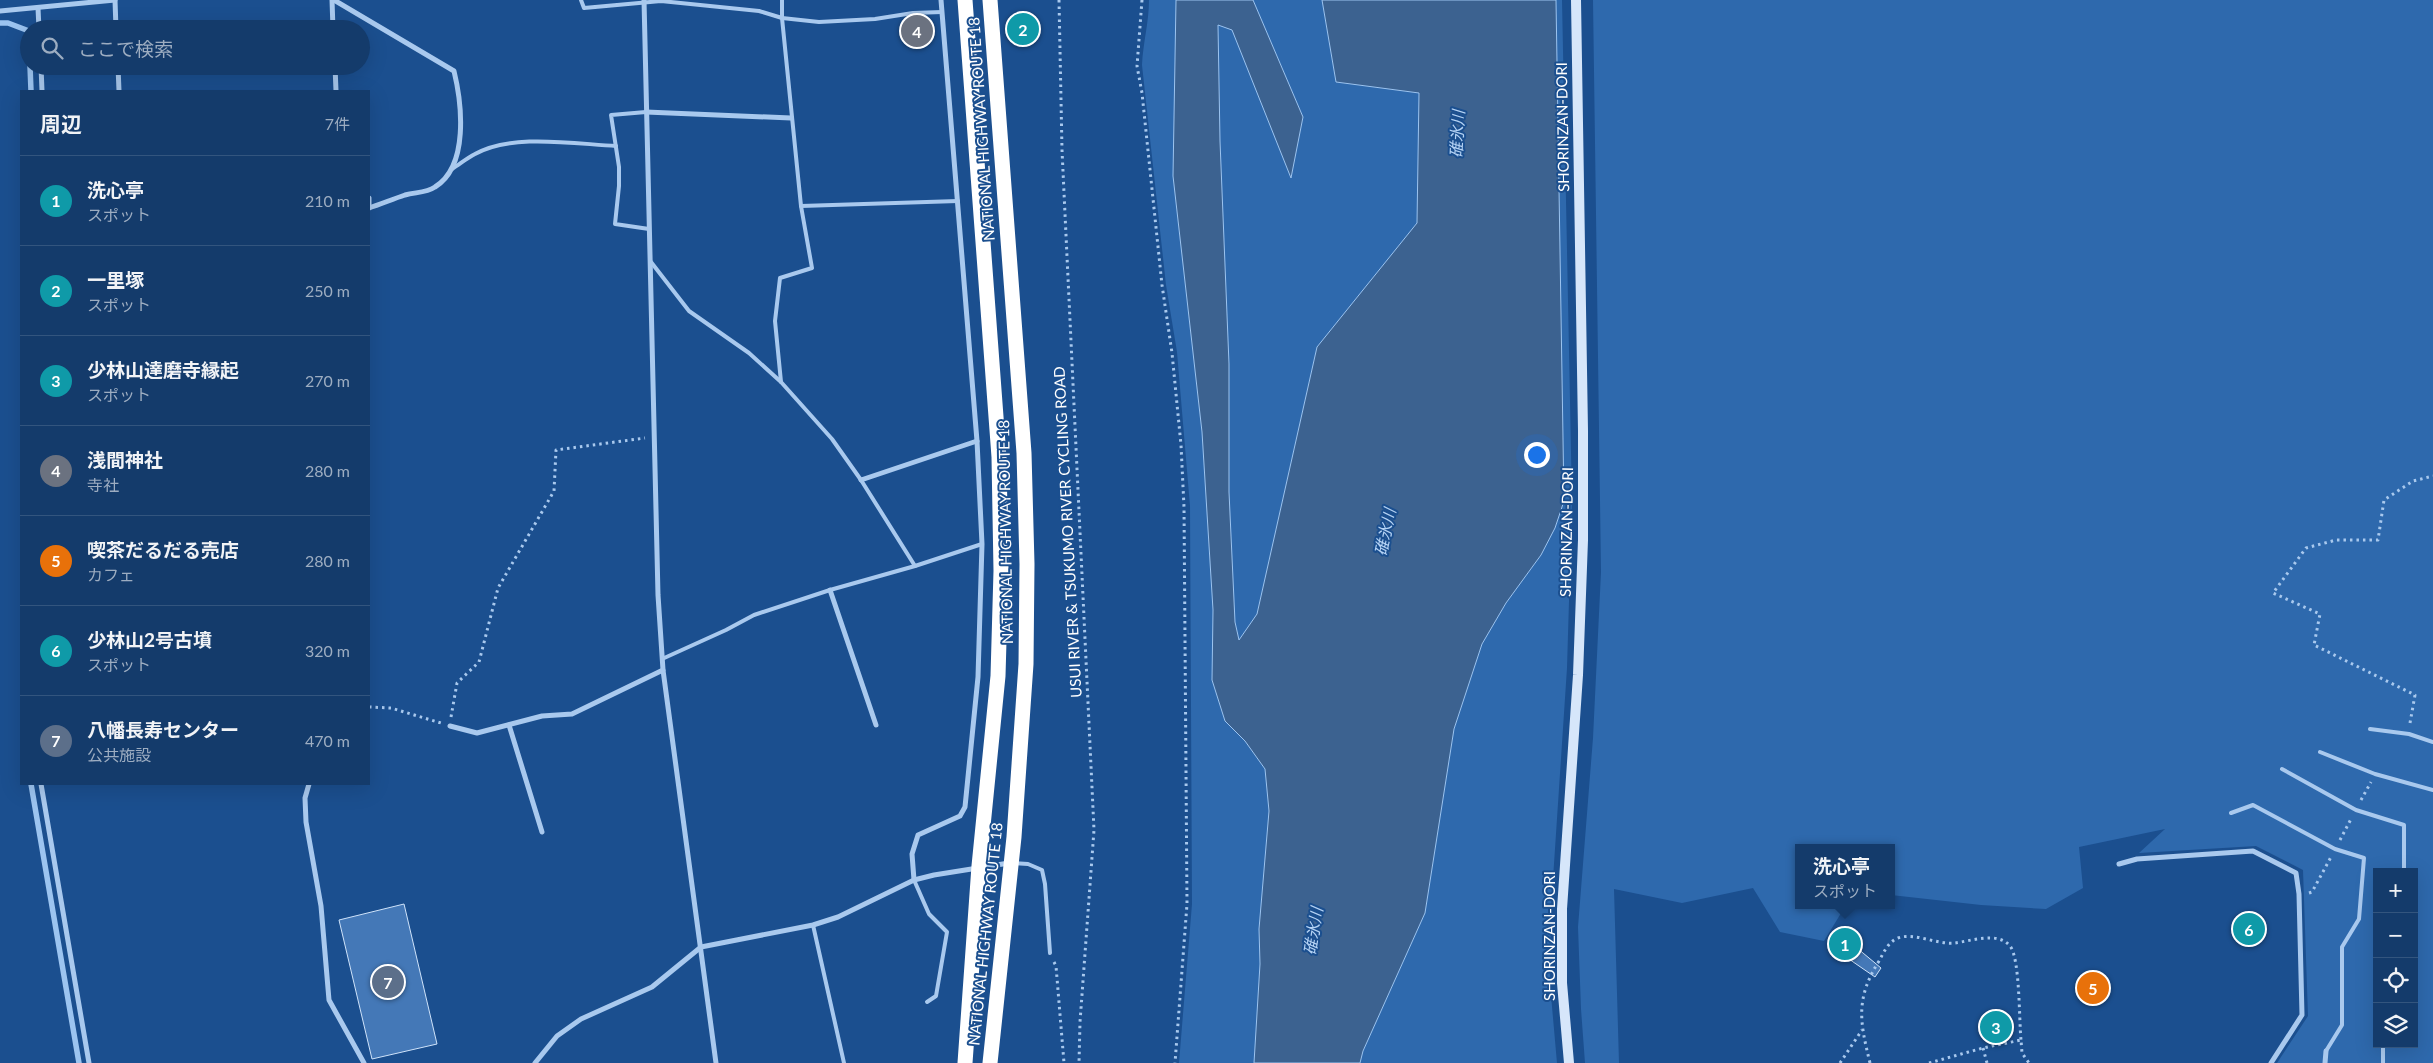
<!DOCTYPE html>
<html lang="ja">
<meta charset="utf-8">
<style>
:root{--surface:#143b6b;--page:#214673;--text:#f1f3f6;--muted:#9dadc1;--line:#33557e;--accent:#95b2f1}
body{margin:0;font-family:Lato,"Noto Sans JP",sans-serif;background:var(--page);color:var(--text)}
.controls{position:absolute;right:15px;bottom:15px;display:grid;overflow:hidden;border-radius:0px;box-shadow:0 5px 20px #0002}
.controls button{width:45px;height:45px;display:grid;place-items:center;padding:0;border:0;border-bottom:1px solid var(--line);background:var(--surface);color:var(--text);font:25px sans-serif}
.you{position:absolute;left:1536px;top:454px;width:18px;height:18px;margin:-12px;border:4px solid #fff;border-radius:50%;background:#1a73e8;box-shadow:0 0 0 8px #1a73e833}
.badge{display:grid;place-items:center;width:32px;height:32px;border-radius:50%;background:var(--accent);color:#fff;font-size:16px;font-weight:700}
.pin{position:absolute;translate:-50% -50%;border:2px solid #fff;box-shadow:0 1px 5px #0006}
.popup{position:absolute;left:1795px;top:844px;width:100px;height:65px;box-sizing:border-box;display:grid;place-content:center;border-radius:0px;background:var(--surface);filter:drop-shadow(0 1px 4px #0005);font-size:16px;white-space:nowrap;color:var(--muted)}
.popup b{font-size:19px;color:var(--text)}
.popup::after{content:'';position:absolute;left:50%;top:100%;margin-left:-10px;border:10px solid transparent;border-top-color:var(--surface)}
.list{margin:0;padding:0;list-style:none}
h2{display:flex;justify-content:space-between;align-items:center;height:65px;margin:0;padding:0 20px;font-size:21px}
h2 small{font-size:16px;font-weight:400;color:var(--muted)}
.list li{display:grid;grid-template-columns:32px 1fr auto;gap:15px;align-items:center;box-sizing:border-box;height:90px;padding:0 20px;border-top:1px solid var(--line)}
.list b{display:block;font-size:19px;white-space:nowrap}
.list p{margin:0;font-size:16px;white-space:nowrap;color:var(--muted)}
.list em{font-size:16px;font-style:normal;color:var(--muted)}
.icon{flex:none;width:28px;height:28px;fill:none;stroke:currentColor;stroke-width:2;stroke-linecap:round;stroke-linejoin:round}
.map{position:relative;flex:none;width:2433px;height:1063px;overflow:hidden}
.search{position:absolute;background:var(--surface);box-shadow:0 5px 20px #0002;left:20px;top:20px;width:350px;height:55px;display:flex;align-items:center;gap:12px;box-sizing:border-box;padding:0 18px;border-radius:28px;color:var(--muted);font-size:19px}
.panel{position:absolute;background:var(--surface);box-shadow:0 5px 20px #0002;left:20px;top:90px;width:350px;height:695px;border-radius:0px}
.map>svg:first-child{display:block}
.green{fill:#2e69ad;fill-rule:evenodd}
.water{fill:#3c6290;stroke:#9cc4f0}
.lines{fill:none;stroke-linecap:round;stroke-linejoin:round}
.stream{stroke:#9cc4f0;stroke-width:5.5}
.building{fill:#4478b7;stroke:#cfe3fa}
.path{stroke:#a9c9ee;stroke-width:3;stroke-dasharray:2.5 4;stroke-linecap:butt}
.lane{stroke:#a9c9ee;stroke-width:4}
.street{stroke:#a9c9ee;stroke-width:5}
.secondary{stroke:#d6e6fa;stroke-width:10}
.highway{stroke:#fff;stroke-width:15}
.labels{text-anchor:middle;stroke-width:4;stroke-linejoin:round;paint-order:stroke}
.street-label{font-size:15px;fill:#fff;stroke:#1b4f8f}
.water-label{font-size:16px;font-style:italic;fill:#b5d3f5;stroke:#1b4f8f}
</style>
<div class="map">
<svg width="2433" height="1063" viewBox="0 0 2433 1063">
<rect width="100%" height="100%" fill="#1b4f8f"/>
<g class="green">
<path d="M1149,0H1176L1173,176L1202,432L1213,610L1212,680L1225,721L1245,741L1265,769L1269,811L1259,929L1260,964L1254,1063H1179L1192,904L1190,506L1177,352L1166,285L1142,65C1143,43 1149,22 1149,0Z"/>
<path d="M1253,0H1322L1336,82L1419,93V103L1417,223L1317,347L1257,614L1239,640L1235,622L1229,492V364L1220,141L1218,25L1232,29L1291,177L1303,117Z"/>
<path d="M1556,0H1562L1572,501L1567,668L1551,909L1550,984L1557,1063H1360L1363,1051L1425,913L1454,729L1482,644L1506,603L1541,555L1564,501Z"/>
<path d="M1593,0H2433V1063H2277L2308,1016L2303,870L2256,846L2139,853L2165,829L2079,847L2083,888L2046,909L1981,905L1891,895V848H1799V905H1846L1824,941L1780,932L1753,888L1682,903L1614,889L1619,1063H1585L1581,1009L1578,927L1593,738L1601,572ZM2377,872H2414V1044H2377Z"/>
</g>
<path class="water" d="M1176,0H1253L1303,117L1291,178L1232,30L1218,25L1220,141L1229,364V492L1235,622L1239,640L1257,614L1317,347L1417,223L1419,93L1336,82L1322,0H1556L1564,501L1555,528L1541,555L1506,603L1482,644L1454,729L1425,913L1363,1051L1360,1063H1254L1260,964L1259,929L1269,811L1265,769L1245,741L1225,721L1212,680L1213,610L1202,432L1173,176Z"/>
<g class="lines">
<g class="stream">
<path d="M0,23H8L29,31"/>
<path d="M30,66L31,91"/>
<path d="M31,784L79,1063"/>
</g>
</g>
<g class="building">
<path d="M404,904L437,1044L372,1059L339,920Z"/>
<path d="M1841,929L1860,943L1857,948L1881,968L1875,977L1830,946Z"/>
</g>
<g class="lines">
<g class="path">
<path d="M1059,0L1062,150L1094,830L1080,1022L1079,1063"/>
<path d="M1142,0L1137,66L1142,93L1162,285L1172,353L1181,445L1184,507L1187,904L1175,1063"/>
<path d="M369,707L391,708L441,723"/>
<path d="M451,717L457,683L479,662L498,588L554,491L556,450L645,438"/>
<path d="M2410,723L2415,695L2314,645L2320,614L2273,593L2306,548L2336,540H2378L2384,500L2413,481L2433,476"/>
<path d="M2361,800L2371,782"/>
<path d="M2340,840L2351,819"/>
<path d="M2309,893L2312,892L2331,857"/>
<path d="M1054,962L1056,966L1064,1063"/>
<path d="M1983,1048L1987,1063"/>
<path d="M1840,1063L1862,1030"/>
<path d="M1870,1063C1860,1022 1855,999 1879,961C1884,952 1888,942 1898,938C1915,932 1937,945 1955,943C1971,941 1998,931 2010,946C2020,958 2019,1020 2021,1040"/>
<path d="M1929,1063L1983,1048L2021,1040L2022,1053L2029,1063"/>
</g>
<g class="lane">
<path d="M581,0L584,8L661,1L759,11L782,18L819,22L875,19L913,13L942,12"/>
<path d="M646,112L611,115L619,167V186L615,224L649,229"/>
<path d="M452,169C460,164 467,158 475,154C512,133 575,144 616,146"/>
<path d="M801,206L958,201"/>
<path d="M651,262L689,311L749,353L781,382L832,439L861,480L915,566"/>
<path d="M781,382L775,321L780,278L812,268L801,206L782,18V0"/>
<path d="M662,659L726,630L754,615L830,590L915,566L982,544"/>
<path d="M2370,729L2409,734L2433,742"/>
<path d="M2320,752L2375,774L2433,790"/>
<path d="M2282,769L2356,810L2404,825V872"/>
<path d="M2231,813L2253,805L2335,849L2364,858L2359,919L2342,947V1025L2326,1051"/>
<path d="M1014,863L1028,864L1042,870L1045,884L1050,953"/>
<path d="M914,880L929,914L947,932L936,996L927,1002"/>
<path d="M813,925L844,1063"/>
<path d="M2383,1063V1044"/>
</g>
<g class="street">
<path d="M115,0L116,29"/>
<path d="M332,0L333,29"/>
<path d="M334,0L454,71C462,104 469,166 435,187C426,193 416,192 405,195C393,199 381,204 369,208"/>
<path d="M644,0L658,595L663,670L716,1063"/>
<path d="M38,8L39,29"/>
<path d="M0,11L115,0"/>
<path d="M41,66L42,91"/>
<path d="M118,66L119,91"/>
<path d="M335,66L336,91"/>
<path d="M646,112L791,118"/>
<path d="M369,198V208"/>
<path d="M861,480L977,441"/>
<path d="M830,590L876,725"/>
<path d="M509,725L542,832"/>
<path d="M450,726L477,733L542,716L572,714L663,670"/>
<path d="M41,784L89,1063"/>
<path d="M309,784L305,798L306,822L321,906L329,1000L364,1063"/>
<path d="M2119,864L2137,859L2253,851L2296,873L2299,894L2302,1015L2271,1063"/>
<path d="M914,880L912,854L918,835L960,816L965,807L978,677L982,544L977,441L941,0"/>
<path d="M535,1063L557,1036L581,1019L652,987L701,947L813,925L838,917L914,880L934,875L1009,863"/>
<path d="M2325,1063L2326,1051"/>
</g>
<path class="secondary" d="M1569,1063L1562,983V909L1578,675L1583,540V431L1576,0"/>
<g class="highway">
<path d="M990,0L1024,453L1027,564L1026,664L1014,837L990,1063"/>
<path d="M965,1063L979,866L998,676L1001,571L999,457L965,0"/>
</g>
</g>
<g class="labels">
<g class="street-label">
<text transform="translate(1563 127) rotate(-91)" y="5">SHORINZAN-DORI</text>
<text transform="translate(982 129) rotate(-94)" y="5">NATIONAL HIGHWAY ROUTE 18</text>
<text transform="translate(1006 532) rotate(-91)" y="5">NATIONAL HIGHWAY ROUTE 18</text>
<text transform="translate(1068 532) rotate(-93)" y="5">USUI RIVER &amp; TSUKUMO RIVER CYCLING ROAD</text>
<text transform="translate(1567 532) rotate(-89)" y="5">SHORINZAN-DORI</text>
<text transform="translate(986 934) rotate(-84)" y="5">NATIONAL HIGHWAY ROUTE 18</text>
<text transform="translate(1550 936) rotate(-90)" y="5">SHORINZAN-DORI</text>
</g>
<g class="water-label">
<text transform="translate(1457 134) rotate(-87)" y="6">碓氷川</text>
<text transform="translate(1385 532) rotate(-78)" y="6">碓氷川</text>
<text transform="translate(1313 931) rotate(-81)" y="6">碓氷川</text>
</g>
</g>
</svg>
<div class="controls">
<button>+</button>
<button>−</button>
<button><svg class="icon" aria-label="locate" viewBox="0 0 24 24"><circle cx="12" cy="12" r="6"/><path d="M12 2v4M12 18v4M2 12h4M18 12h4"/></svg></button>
<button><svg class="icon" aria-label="layers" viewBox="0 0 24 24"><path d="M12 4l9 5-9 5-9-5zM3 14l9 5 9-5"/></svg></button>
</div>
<div class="you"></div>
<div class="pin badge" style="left:1845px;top:944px;background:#0f9aa8">1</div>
<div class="popup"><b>洗心亭</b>スポット</div>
<div class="pin badge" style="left:1023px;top:29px;background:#0f9aa8">2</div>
<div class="pin badge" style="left:1996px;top:1027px;background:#0f9aa8">3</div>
<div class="pin badge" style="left:917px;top:31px;background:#6b7280">4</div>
<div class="pin badge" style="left:2093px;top:988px;background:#e8710a">5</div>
<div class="pin badge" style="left:2249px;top:929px;background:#0f9aa8">6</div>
<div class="pin badge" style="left:388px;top:982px;background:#5c6f8a">7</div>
<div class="search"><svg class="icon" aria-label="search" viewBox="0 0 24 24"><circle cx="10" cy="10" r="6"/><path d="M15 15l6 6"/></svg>ここで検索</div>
<section class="panel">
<h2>周辺<small>7件</small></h2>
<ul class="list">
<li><span class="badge" style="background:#0f9aa8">1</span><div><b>洗心亭</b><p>スポット</p></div><em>210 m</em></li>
<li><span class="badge" style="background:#0f9aa8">2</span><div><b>一里塚</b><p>スポット</p></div><em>250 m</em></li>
<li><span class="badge" style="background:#0f9aa8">3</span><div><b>少林山達磨寺縁起</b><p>スポット</p></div><em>270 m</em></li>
<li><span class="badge" style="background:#6b7280">4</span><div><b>浅間神社</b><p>寺社</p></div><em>280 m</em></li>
<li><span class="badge" style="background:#e8710a">5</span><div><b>喫茶だるだる売店</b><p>カフェ</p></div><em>280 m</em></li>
<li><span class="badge" style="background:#0f9aa8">6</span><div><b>少林山2号古墳</b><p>スポット</p></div><em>320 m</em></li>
<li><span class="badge" style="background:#5c6f8a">7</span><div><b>八幡長寿センター</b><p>公共施設</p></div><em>470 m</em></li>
</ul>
</section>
</div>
